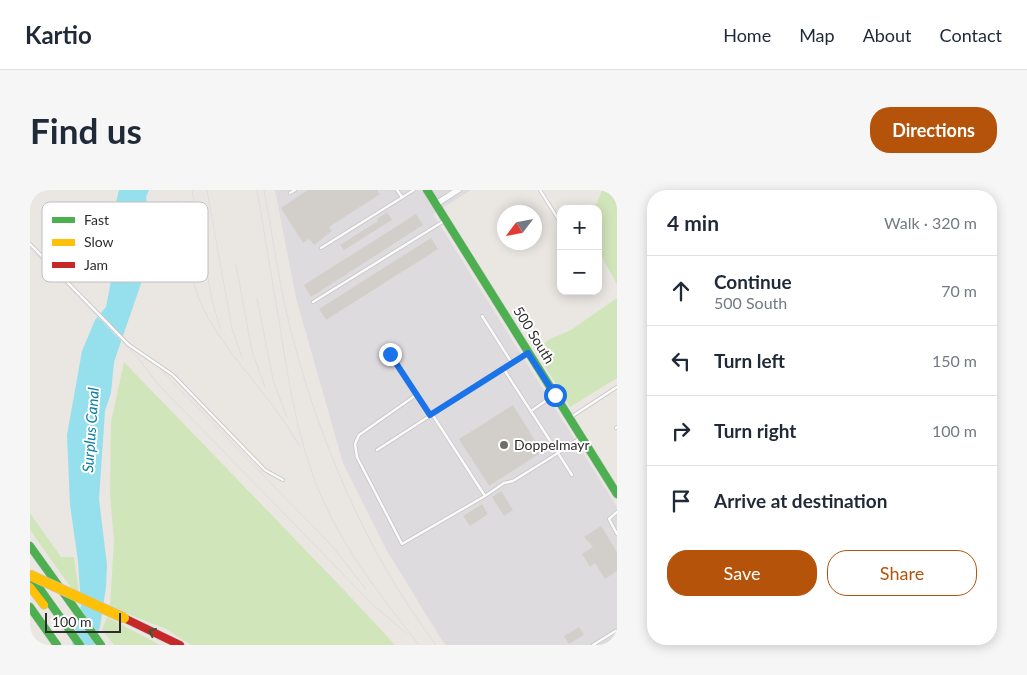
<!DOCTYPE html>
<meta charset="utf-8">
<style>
:root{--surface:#fff;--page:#f6f6f7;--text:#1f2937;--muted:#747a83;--line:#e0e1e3;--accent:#b45309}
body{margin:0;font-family:Lato,sans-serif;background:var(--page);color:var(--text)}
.controls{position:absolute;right:15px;top:15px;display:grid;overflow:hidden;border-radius:10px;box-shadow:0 2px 12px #0003}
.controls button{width:45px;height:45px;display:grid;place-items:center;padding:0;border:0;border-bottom:1px solid var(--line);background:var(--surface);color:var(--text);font:25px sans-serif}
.compass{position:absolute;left:467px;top:15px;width:45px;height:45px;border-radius:50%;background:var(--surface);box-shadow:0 2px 12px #0003;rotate:238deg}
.scale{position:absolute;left:15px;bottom:12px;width:76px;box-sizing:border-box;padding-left:5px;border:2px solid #2d2d2d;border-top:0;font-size:14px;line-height:18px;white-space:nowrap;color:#2d2d2d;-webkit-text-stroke:4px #fff;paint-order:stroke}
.stop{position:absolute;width:15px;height:15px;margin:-11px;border:4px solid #1a73e8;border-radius:50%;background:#fff}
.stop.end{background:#1a73e8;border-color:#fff;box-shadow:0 1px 5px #0008}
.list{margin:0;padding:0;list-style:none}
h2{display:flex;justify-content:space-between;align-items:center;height:65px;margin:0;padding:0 20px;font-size:21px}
h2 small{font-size:16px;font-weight:400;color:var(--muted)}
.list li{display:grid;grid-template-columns:32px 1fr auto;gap:15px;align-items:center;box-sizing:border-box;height:70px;padding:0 20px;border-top:1px solid var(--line)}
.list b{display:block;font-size:19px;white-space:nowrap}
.list p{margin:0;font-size:16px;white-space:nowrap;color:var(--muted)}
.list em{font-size:16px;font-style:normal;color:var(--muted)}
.actions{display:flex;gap:10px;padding:15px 20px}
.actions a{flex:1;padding:11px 0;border:1px solid var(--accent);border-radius:20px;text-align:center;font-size:18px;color:var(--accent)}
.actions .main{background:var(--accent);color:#fff}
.icon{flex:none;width:28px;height:28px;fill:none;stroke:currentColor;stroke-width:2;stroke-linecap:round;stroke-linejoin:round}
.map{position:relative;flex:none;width:587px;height:455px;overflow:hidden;border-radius:20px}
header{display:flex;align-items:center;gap:30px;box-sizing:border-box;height:70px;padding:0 25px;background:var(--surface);border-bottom:1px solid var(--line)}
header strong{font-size:24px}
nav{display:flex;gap:28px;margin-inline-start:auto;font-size:18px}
.intro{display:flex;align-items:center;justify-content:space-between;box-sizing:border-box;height:120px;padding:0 30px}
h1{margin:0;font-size:35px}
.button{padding:12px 22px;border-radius:20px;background:var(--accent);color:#fff;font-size:18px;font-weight:700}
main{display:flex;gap:30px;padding:0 30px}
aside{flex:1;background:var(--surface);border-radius:20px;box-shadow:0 2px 12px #0003}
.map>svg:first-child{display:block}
.industrial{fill:#dedbde}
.green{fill:#d1e5bb}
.water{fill:#95e0ec}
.building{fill:#d2cfcb}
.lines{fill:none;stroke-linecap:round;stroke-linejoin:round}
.lane-casing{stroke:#c6c5c5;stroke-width:4}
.street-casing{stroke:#c6c5c5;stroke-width:7}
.fast-casing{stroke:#c6c5c5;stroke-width:9}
.slow-casing{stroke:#c6c5c5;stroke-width:9}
.jam-casing{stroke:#c6c5c5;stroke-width:9}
.lane{stroke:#fcfbfb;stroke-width:2.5}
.street{stroke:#fcfbfb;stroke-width:5.5}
.fast{stroke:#4caf50;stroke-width:8}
.slow{stroke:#ffc107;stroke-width:8}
.jam{stroke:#c62828;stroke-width:8}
.rail{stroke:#dededf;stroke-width:1}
.slow-bridge-casing{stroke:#c6c4c3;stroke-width:11;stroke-linecap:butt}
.slow-bridge{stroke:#ffc107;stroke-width:10}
.oneway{stroke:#385a39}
.route{stroke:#1a73e8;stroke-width:6}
.poi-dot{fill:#6f6e6c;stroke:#fff;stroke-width:2}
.labels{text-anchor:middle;stroke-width:4;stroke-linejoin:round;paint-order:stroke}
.street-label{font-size:14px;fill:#2d2d2d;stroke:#fff}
.poi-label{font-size:14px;fill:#2d2d2d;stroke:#fff;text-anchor:start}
.water-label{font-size:15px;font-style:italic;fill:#0b80a2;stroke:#fff}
.key{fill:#fff;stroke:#c0c0c0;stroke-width:1}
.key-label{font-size:14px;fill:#2d2d2d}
</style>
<header>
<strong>Kartio</strong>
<nav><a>Home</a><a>Map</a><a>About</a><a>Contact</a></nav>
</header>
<div class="intro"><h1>Find us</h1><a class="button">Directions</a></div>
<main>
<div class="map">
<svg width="587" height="455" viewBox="0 0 587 455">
<rect width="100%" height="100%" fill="#eae6e2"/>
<path class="industrial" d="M245,0H441L403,24L587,317V455H416L411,449L356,359L313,273L266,108Z"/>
<g class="green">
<path d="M572,0H587V94L568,60V19H559L567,13Z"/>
<path d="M587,108V188L540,217L505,160L520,149L541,140Z"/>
<path d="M94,172L314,400L365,455H161L136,439L80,417L84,351L80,304L81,232Z"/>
<path d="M0,323L31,367H44L49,402L42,399L0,340Z"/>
<path d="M77,427L130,455H84L72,440Z"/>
</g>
<path class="water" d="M89,0H119L116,7L120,45L116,79L84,172L81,203L75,221L69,309L77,375L76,397L70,437L64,455H42L51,415L48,371L40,315L37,245L52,161L65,130L76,117L81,91L83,24Z"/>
<g class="building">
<path d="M278,0H347L350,4L299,37L302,41L284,55L279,49L273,53L251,18Z"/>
<path d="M357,22L362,30L314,60L310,55L348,31L347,29Z"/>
<path d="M386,24L393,35L281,107L274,95Z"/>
<path d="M401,48L408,59L296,130L289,119Z"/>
<path d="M483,215L512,262L459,296L429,249Z"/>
<path d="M471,301L483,320L474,326L462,307Z"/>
<path d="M452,314L458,324L440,336L433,326Z"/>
<path d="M571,336L587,362V381L575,389L565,373L560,377L552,364L563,357L554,347Z"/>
<path d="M549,437L554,445L539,454L534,446Z"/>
</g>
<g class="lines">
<g class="lane-casing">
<g id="lane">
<path d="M367,0L372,7"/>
<path d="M510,0L530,32"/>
<path d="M260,3L265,0"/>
<path d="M0,54L99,155L143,185L235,280L253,290"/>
<path d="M291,58L384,0"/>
<path d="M283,112L414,31"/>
<path d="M452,126L482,173"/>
<path d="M360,164L400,225"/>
<path d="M473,178L528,263L550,248"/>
<path d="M386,205L329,245L325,254L327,267L372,354L455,306"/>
<path d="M501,221L524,205"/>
<path d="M402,224L455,306L474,293L483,291L528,263L542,285"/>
<path d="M541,227L587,197"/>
<path d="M586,238L587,237"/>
<path d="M347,260L497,163"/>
<path d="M587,322L579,329L587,344"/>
<path d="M563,455L587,440"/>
</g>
</g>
<g class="street-casing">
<path id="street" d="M406,14L428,0"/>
</g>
<g class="fast-casing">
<g id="fast">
<path d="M397,0L587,304"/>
<path d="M0,356L71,455"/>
<path d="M0,385L50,455"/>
<path d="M0,417L27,455"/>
</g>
</g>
<g class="slow-casing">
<path id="slow" d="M0,397L14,415"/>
</g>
<g class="jam-casing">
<path id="jam" d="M94,428L150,455"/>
</g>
<use href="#lane" class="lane"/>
<use href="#street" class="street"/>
<use href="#fast" class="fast"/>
<use href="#slow" class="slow"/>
<use href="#jam" class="jam"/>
<g class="rail">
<path d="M162,0L182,110L190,138"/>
<path d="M177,0L202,139L212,167"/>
<path d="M227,0C234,43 242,87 249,131C258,187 266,243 287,296C311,356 350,405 389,455"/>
<path d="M234,0C243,47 249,95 261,141C290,253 336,362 406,455"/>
<path d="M148,10C155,45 157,85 173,118C197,167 243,207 269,256"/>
<path d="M0,58L108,168L127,193L341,413L376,443"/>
<path d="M206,75L222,161L235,197"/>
<path d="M227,108L243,190L257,227"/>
<path d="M132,181L303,357L335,398"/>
</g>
<g class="slow-bridge-casing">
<path id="slow-bridge" d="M0,385L94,428"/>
</g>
<use href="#slow-bridge" class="slow-bridge"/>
</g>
<defs><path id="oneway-chevron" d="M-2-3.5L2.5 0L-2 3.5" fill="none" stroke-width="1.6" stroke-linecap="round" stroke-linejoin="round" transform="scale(1.25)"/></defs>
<use class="oneway" href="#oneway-chevron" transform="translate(122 442) rotate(-155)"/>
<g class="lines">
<path class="route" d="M360,164L400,225L498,163L525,205"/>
</g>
<circle class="poi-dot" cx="474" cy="255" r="5"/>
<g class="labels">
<g class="street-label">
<text transform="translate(504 145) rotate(58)" y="5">500 South</text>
</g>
<g class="poi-label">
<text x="484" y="260">Doppelmayr</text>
</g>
<g class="water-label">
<text transform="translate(61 240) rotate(-86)" y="5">Surplus Canal</text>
</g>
</g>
<rect x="12" y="12" width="166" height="80" rx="8" class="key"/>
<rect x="22" y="27" width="23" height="6" fill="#4caf50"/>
<rect x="22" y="49" width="23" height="7" fill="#ffc107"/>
<rect x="22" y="72" width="23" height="6" fill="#c62828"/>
<g class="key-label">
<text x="54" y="35">Fast</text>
<text x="54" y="57">Slow</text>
<text x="54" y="80">Jam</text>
</g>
</svg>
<div class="controls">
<button>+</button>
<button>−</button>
</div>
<svg class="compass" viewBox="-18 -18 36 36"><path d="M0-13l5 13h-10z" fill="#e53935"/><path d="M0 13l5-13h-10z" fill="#747a83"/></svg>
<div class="scale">100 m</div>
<div class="stop" style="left:525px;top:205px"></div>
<div class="stop end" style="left:360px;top:164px"></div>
</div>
<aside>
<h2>4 min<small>Walk · 320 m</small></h2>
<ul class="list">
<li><svg class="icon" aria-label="ahead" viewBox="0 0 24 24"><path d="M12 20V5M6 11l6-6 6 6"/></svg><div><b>Continue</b><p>500 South</p></div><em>70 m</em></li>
<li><svg class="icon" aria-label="left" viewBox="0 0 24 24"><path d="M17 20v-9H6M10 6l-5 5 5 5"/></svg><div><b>Turn left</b></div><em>150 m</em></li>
<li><svg class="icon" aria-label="right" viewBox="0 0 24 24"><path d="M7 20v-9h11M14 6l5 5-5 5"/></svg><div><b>Turn right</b></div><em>100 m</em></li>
<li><svg class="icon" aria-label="arrive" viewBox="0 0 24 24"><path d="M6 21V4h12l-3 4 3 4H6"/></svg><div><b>Arrive at destination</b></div></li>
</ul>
<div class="actions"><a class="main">Save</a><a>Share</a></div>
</aside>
</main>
